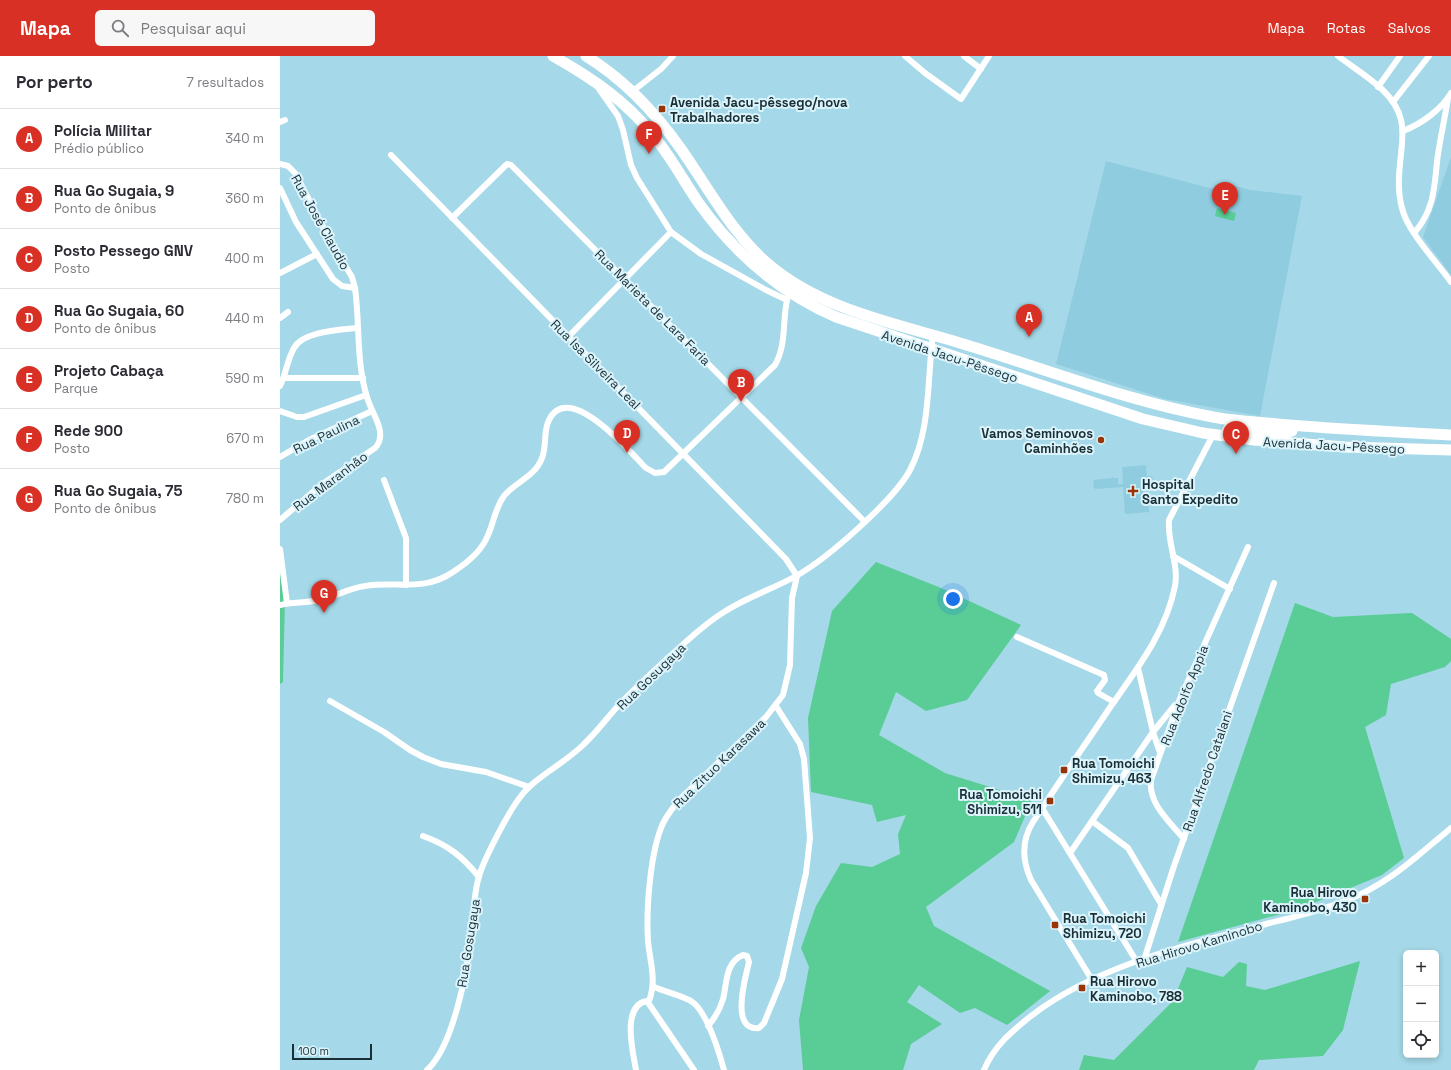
<!DOCTYPE html>
<html lang="pt">
<meta charset="utf-8">
<style>
:root{--surface:#fff;--page:#f7f7f7;--text:#2b2b33;--muted:#7c7c81;--line:#e1e1e2;--accent:#d93025}
body{margin:0;font-family:"Space Grotesk",sans-serif;background:var(--page);color:var(--text)}
.controls{position:absolute;right:12px;bottom:12px;display:grid;overflow:hidden;border-radius:6px;box-shadow:0 2px 6px #0003}
.controls button{width:36px;height:36px;display:grid;place-items:center;padding:0;border:0;border-bottom:1px solid var(--line);background:var(--surface);color:var(--text);font:20px sans-serif}
.scale{position:absolute;left:12px;bottom:10px;width:80px;box-sizing:border-box;padding-left:4px;border:2px solid #1a2e35;border-top:0;font-size:11px;line-height:14px;white-space:nowrap;color:#1a2e35;-webkit-text-stroke:3px #dbf4fc;paint-order:stroke}
.you{position:absolute;left:673px;top:543px;width:14px;height:14px;margin:-10px;border:3px solid #fff;border-radius:50%;background:#1a73e8;box-shadow:0 0 0 6px #1a73e833}
.badge{display:grid;place-items:center;width:26px;height:26px;border-radius:50%;background:var(--accent);color:#fff;font-size:13px;font-weight:700}
.pin{position:absolute;translate:-50% -33px;filter:drop-shadow(0 1px 2px #0008)}
.pin::after{content:'';position:absolute;top:21px;width:14px;height:12px;background:inherit;clip-path:polygon(0 0,100% 0,50% 100%)}
.list{margin:0;padding:0;list-style:none}
h2{display:flex;justify-content:space-between;align-items:center;height:52px;margin:0;padding:0 16px;font-size:17px}
h2 small{font-size:13px;font-weight:400;color:var(--muted)}
.list li{display:grid;grid-template-columns:26px 1fr auto;gap:12px;align-items:center;box-sizing:border-box;height:60px;padding:0 16px;border-top:1px solid var(--line)}
.list b{display:block;font-size:15px;white-space:nowrap}
.list p{margin:0;font-size:13px;white-space:nowrap;color:var(--muted)}
.list em{font-size:13px;font-style:normal;color:var(--muted)}
.icon{flex:none;width:22px;height:22px;fill:none;stroke:currentColor;stroke-width:2;stroke-linecap:round;stroke-linejoin:round}
.map{position:relative;flex:none;width:1171px;height:1014px;overflow:hidden}
header{display:flex;align-items:center;gap:24px;box-sizing:border-box;height:56px;padding:0 20px;background:var(--accent);color:#fff}
header strong{font-size:19px}
nav{display:flex;gap:22px;margin-inline-start:auto;font-size:14px}
.search{width:280px;height:36px;background:var(--page);display:flex;align-items:center;gap:10px;box-sizing:border-box;padding:0 14px;border-radius:6px;color:var(--muted);font-size:15px}
main{display:flex}
aside{flex:1;background:var(--surface)}
.map>svg:first-child{display:block}
.built{fill:#90ccdf}
.green{fill:#59cd95}
.lines{fill:none;stroke-linecap:round;stroke-linejoin:round}
.street{stroke:#fff;stroke-width:6}
.highway{stroke:#fff;stroke-width:11}
.poi-dot{fill:#993406;stroke:#dbf4fc;stroke-width:1.5}
.labels{text-anchor:middle;stroke-width:4;stroke-linejoin:round;paint-order:stroke}
.poi-label{font-size:13px;font-weight:bold;fill:#1a2e35;stroke:#dbf4fc;text-anchor:start}
.street-label{font-size:13px;fill:#1a2e35;stroke:#dbf4fc}
</style>
<header>
<strong>Mapa</strong>
<div class="search"><svg class="icon" aria-label="search" viewBox="0 0 24 24"><circle cx="10" cy="10" r="6"/><path d="M15 15l6 6"/></svg>Pesquisar aqui</div>
<nav><a>Mapa</a><a>Rotas</a><a>Salvos</a></nav>
</header>
<main>
<aside>
<h2>Por perto<small>7 resultados</small></h2>
<ul class="list">
<li><span class="badge">A</span><div><b>Polícia Militar</b><p>Prédio público</p></div><em>340 m</em></li>
<li><span class="badge">B</span><div><b>Rua Go Sugaia, 9</b><p>Ponto de ônibus</p></div><em>360 m</em></li>
<li><span class="badge">C</span><div><b>Posto Pessego GNV</b><p>Posto</p></div><em>400 m</em></li>
<li><span class="badge">D</span><div><b>Rua Go Sugaia, 60</b><p>Ponto de ônibus</p></div><em>440 m</em></li>
<li><span class="badge">E</span><div><b>Projeto Cabaça</b><p>Parque</p></div><em>590 m</em></li>
<li><span class="badge">F</span><div><b>Rede 900</b><p>Posto</p></div><em>670 m</em></li>
<li><span class="badge">G</span><div><b>Rua Go Sugaia, 75</b><p>Ponto de ônibus</p></div><em>780 m</em></li>
</ul>
</aside>
<div class="map">
<svg width="1171" height="1014" viewBox="0 0 1171 1014">
<rect width="100%" height="100%" fill="#a5d8e8"/>
<g class="built">
<path d="M1171,101V219L1143,181Z"/>
<path d="M826,105L949,137L952,129L970,134L1022,140L980,360L885,343L776,308Z"/>
<path d="M866,409L867,420H872L873,426L862,427L863,438H868L869,456L845,458L843,431L815,433L814,431H813L814,424L831,422L834,421V422H838V428H843L842,411Z"/>
</g>
<g class="green">
<path d="M937,152L956,157L954,165L935,160Z"/>
<path d="M596,506L661,532L741,569L687,644L646,655L616,636L599,679L665,717L752,744L734,786L646,851L654,870L770,935L727,969L695,952L680,957L639,929L627,946L662,968L631,988L623,1014H523L519,964L529,911L521,892L536,850L561,807L592,811L620,798L618,778L626,759L597,766L592,749L531,736L528,662L552,555Z"/>
<path d="M0,515L5,544L3,626L0,628Z"/>
<path d="M1015,547L1053,561L1132,557L1171,583V605L1165,611L1111,628L1106,659L1085,671L1124,802L1102,819L1019,853L898,886Z"/>
<path d="M1080,905L1063,974L1043,1000L979,1004L974,1014H799L804,999L834,1004L893,945L907,911L943,921L959,906L967,908L966,930L985,934Z"/>
</g>
<g class="lines">
<g class="street">
<path d="M625,0L645,17L681,43L709,0"/>
<path d="M684,0L701,13"/>
<path d="M1058,0C1080,17 1115,35 1121,64C1124,75 1122,87 1121,98C1119,116 1117,134 1122,152C1127,175 1157,206 1171,226"/>
<path d="M1098,31L1120,0"/>
<path d="M319,33L338,60L343,74L351,109L357,122L391,176L421,198L486,234L507,244"/>
<path d="M353,35L381,13L393,0"/>
<path d="M1113,46L1149,0"/>
<path d="M0,66L5,64"/>
<path d="M1123,75C1141,68 1161,54 1171,37"/>
<path d="M111,99L506,503L517,520L512,542L510,609L503,639L486,661L399,744C392,753 385,761 381,772C370,801 366,854 368,885C370,907 377,923 369,945"/>
<path d="M0,108L8,110L15,117L52,188L72,221L75,232L62,230L53,223L16,166L0,132"/>
<path d="M172,162L224,111L227,108L231,109L584,465"/>
<path d="M1135,176C1156,151 1154,128 1158,98C1161,79 1165,61 1168,42"/>
<path d="M0,217L37,198"/>
<path d="M0,262L8,256"/>
<path d="M289,280L391,176"/>
<path d="M4,322H83"/>
<path d="M0,330C6,318 7,304 14,292C23,275 61,274 77,272"/>
<path d="M0,355L17,361H24L86,339"/>
<path d="M0,401L29,384L92,355"/>
<path d="M104,424L126,482V529"/>
<path d="M0,464L41,429L95,392C109,377 91,357 87,341C76,306 80,268 75,232"/>
<path d="M0,493L7,547"/>
<path d="M893,500L950,533"/>
<path d="M0,549C13,546 26,547 39,544C55,541 69,532 85,530C117,525 144,536 173,516C187,507 202,495 208,479C214,466 215,452 224,440C235,426 255,421 262,402C267,390 263,375 269,364C289,323 351,397 366,412L375,417L384,416L495,309C508,286 501,261 509,236"/>
<path d="M737,581L824,619L825,624L817,635L818,637L834,646"/>
<path d="M858,612L873,676L880,697"/>
<path d="M50,645L104,676L130,694L143,701L161,708L206,716L249,731"/>
<path d="M762,752L857,906"/>
<path d="M812,765L848,792L881,848"/>
<path d="M143,780C168,789 182,800 199,821"/>
<path d="M904,783C890,766 868,748 871,724L899,645L968,491"/>
<path d="M790,797L873,676L895,649"/>
<path d="M864,904L893,813L994,527"/>
<path d="M812,924L751,824C742,804 741,785 753,766C778,727 805,689 831,650C857,613 886,576 895,530C899,508 887,487 889,464L933,379"/>
<path d="M374,931C386,936 400,939 411,945C427,955 439,996 444,1014"/>
<path d="M428,970C435,962 440,953 443,943C447,928 445,906 463,899L467,900L469,906C466,919 449,976 479,972L484,967L502,923L526,817L530,782L524,703L520,688L496,650"/>
<path d="M147,1014C173,991 187,916 191,881C194,862 193,843 198,824C202,806 229,755 241,740C254,722 285,707 303,689C316,677 326,663 338,650C354,633 372,617 389,601C407,585 424,568 444,556C467,541 493,533 516,520C547,503 614,444 630,414C651,374 647,323 653,279"/>
<path d="M356,1014C353,997 341,949 367,945L414,1014"/>
<path d="M704,1014C714,990 731,976 751,960C815,910 909,888 986,868C1017,860 1052,852 1081,838C1115,822 1143,795 1171,772"/>
</g>
<g class="highway">
<path d="M273,0C310,21 345,44 372,78C390,99 403,124 418,146C454,197 499,236 556,261L863,363L923,377L974,384L1065,391L1171,394"/>
<path d="M306,0C345,24 375,56 401,93C429,133 451,176 488,208C542,254 614,267 680,287C763,312 847,345 933,361C954,365 976,366 997,368C1055,373 1113,376 1171,379"/>
<path d="M949,381L947,375L949,372L1001,378L1012,375"/>
</g>
</g>
<g class="poi-dot">
<rect x="378" y="49" width="8" height="8" rx="2"/>
<circle cx="821" cy="384" r="4"/>
<path d="M851 429h4v4h4v4h-4v4h-4v-4h-4v-4h4z"/>
<rect x="780" y="710" width="8" height="8" rx="2"/>
<rect x="766" y="741" width="8" height="8" rx="2"/>
<rect x="1081" y="839" width="8" height="8" rx="2"/>
<rect x="771" y="865" width="8" height="8" rx="2"/>
<rect x="798" y="928" width="8" height="8" rx="2"/>
</g>
<g class="labels">
<g class="poi-label">
<text x="390" y="51">Avenida Jacu-pêssego/nova<tspan x="390" dy="15">Trabalhadores</tspan></text>
<text x="813" y="382" text-anchor="end">Vamos Seminovos<tspan x="813" dy="15">Caminhões</tspan></text>
<text x="862" y="433">Hospital<tspan x="862" dy="15">Santo Expedito</tspan></text>
<text x="792" y="712">Rua Tomoichi<tspan x="792" dy="15">Shimizu, 463</tspan></text>
<text x="762" y="743" text-anchor="end">Rua Tomoichi<tspan x="762" dy="15">Shimizu, 511</tspan></text>
<text x="1077" y="841" text-anchor="end">Rua Hirovo<tspan x="1077" dy="15">Kaminobo, 430</tspan></text>
<text x="783" y="867">Rua Tomoichi<tspan x="783" dy="15">Shimizu, 720</tspan></text>
<text x="810" y="930">Rua Hirovo<tspan x="810" dy="15">Kaminobo, 788</tspan></text>
</g>
<g class="street-label">
<text transform="translate(41 166) rotate(61)" y="5">Rua José Claudio</text>
<text transform="translate(373 251) rotate(45)" y="5">Rua Marieta de Lara Faria</text>
<text transform="translate(670 300) rotate(18)" y="5">Avenida Jacu-Pêssego</text>
<text transform="translate(316 308) rotate(45)" y="5">Rua Isa Silveira Leal</text>
<text transform="translate(46 378) rotate(-26)" y="5">Rua Paulina</text>
<text transform="translate(1054 389) rotate(3)" y="5">Avenida Jacu-Pêssego</text>
<text transform="translate(50 425) rotate(-37)" y="5">Rua Maranhão</text>
<text transform="translate(371 620) rotate(-44)" y="5">Rua Gosugaya</text>
<text transform="translate(904 639) rotate(-68)" y="5">Rua Adolfo Appia</text>
<text transform="translate(439 707) rotate(-44)" y="5">Rua Zituo Karasawa</text>
<text transform="translate(927 715) rotate(-71)" y="5">Rua Alfredo Catalani</text>
<text transform="translate(188 887) rotate(-81)" y="5">Rua Gosugaya</text>
<text transform="translate(919 888) rotate(-17)" y="5">Rua Hirovo Kaminobo</text>
</g>
</g>
</svg>
<div class="controls">
<button>+</button>
<button>−</button>
<button><svg class="icon" aria-label="locate" viewBox="0 0 24 24"><circle cx="12" cy="12" r="6"/><path d="M12 2v4M12 18v4M2 12h4M18 12h4"/></svg></button>
</div>
<div class="scale">100 m</div>
<div class="you"></div>
<div class="pin badge" style="left:749px;top:281px">A</div>
<div class="pin badge" style="left:461px;top:346px">B</div>
<div class="pin badge" style="left:956px;top:398px">C</div>
<div class="pin badge" style="left:347px;top:397px">D</div>
<div class="pin badge" style="left:945px;top:159px">E</div>
<div class="pin badge" style="left:369px;top:98px">F</div>
<div class="pin badge" style="left:44px;top:557px">G</div>
</div>
</main>
